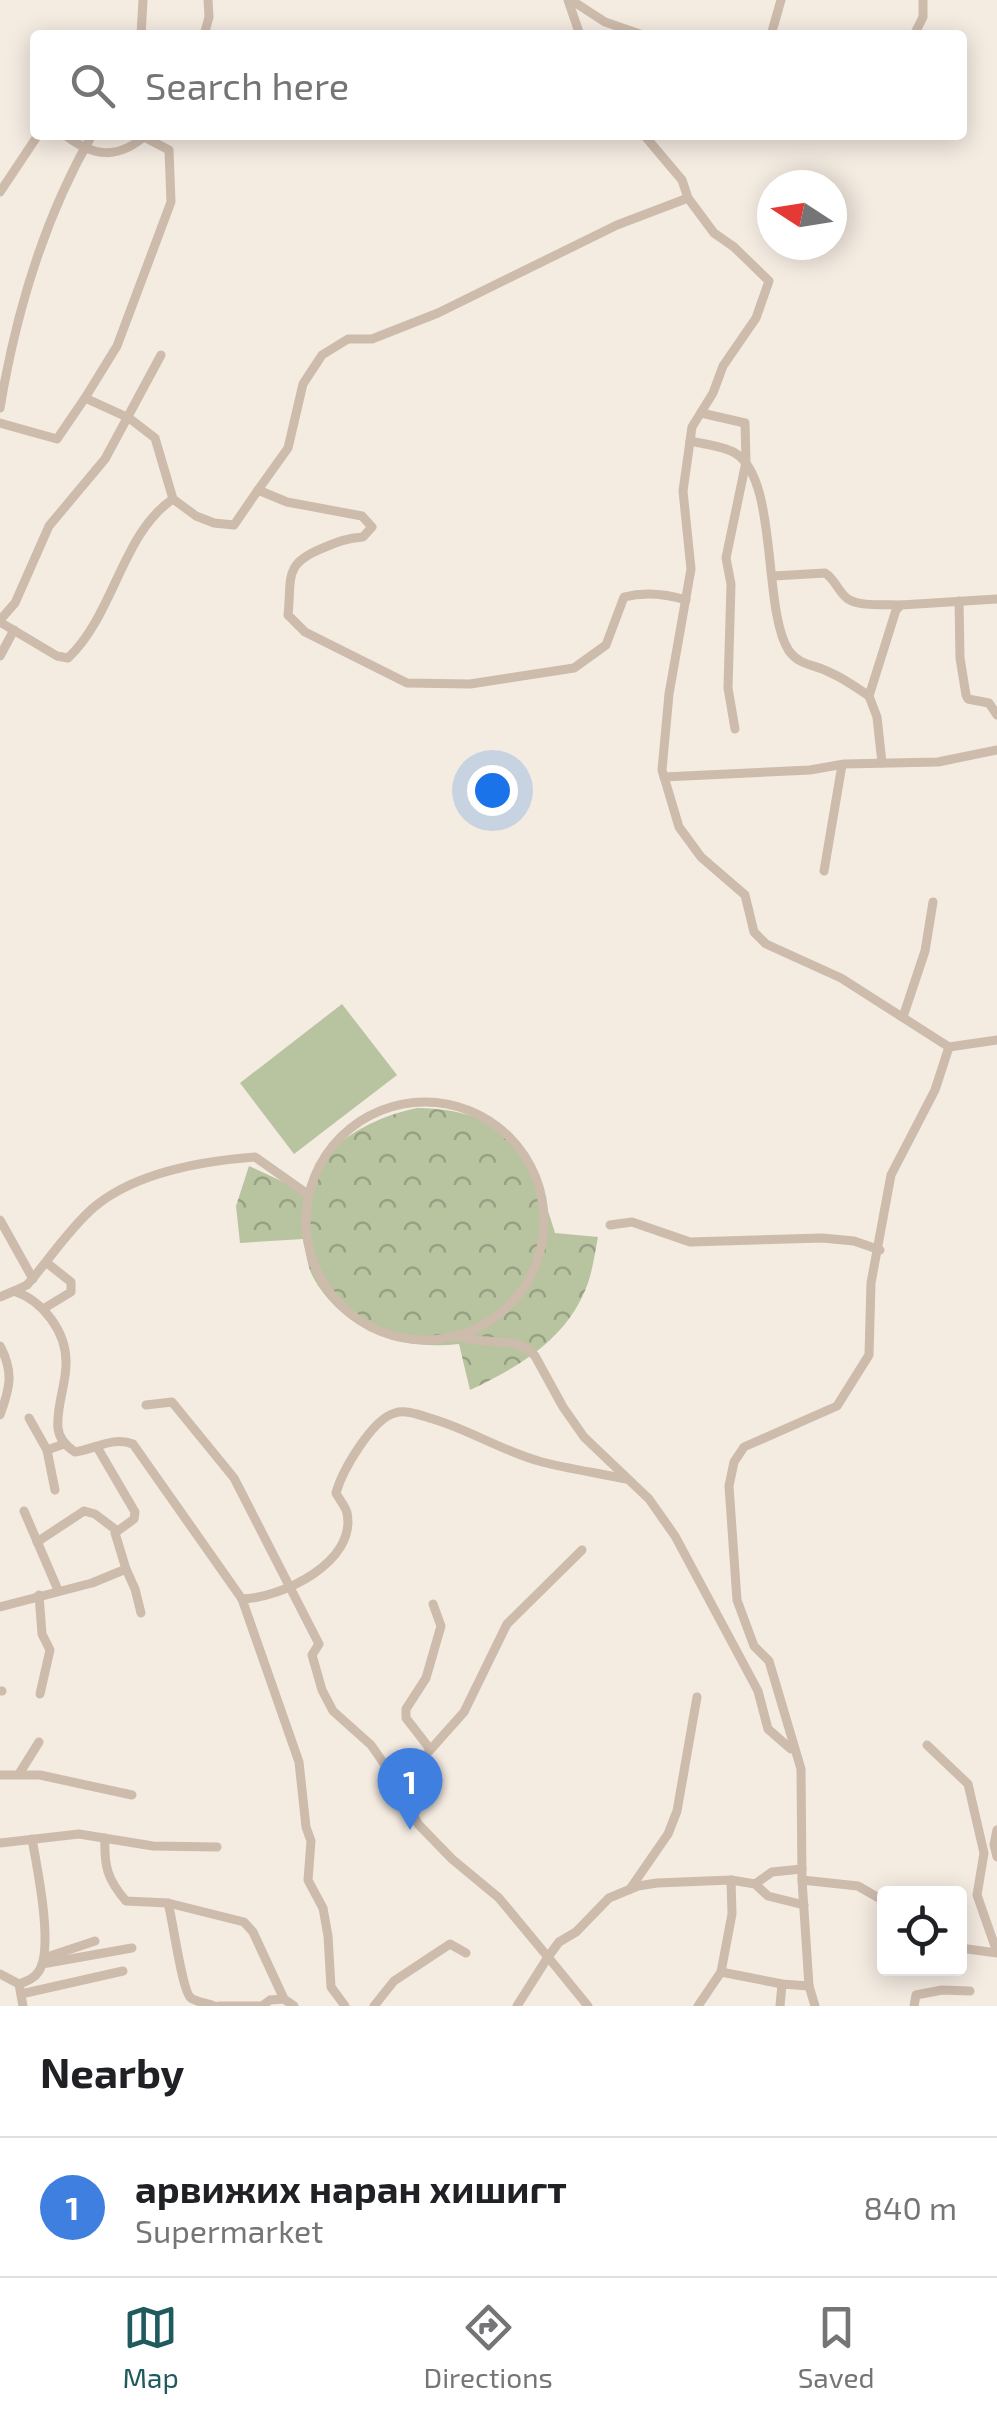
<!DOCTYPE html>
<meta charset="utf-8">
<style>
:root{--surface:#fff;--page:#f6f6f6;--text:#202124;--muted:#757577;--line:#e0e0e0;--accent:#1f5a5e}
body{margin:0;font-family:"Exo 2",sans-serif;background:var(--page);color:var(--text)}
.controls{position:absolute;right:30px;bottom:30px;display:grid;overflow:hidden;border-radius:10px;box-shadow:0 5px 25px #0003}
.controls button{width:90px;height:90px;display:grid;place-items:center;padding:0;border:0;border-bottom:2px solid var(--line);background:var(--surface);color:var(--text);font:50px sans-serif}
.compass{position:absolute;left:757px;top:170px;width:90px;height:90px;border-radius:50%;background:var(--surface);box-shadow:0 5px 25px #0003;rotate:282deg}
.you{position:absolute;left:492px;top:790px;width:35px;height:35px;margin:-25px;border:8px solid #fff;border-radius:50%;background:#1a73e8;box-shadow:0 0 0 15px #1a73e833}
.badge{display:grid;place-items:center;width:65px;height:65px;border-radius:50%;background:var(--accent);color:#fff;font-size:32px;font-weight:700}
.pin{position:absolute;translate:-50% -82px;filter:drop-shadow(0 2px 5px #0008)}
.pin::after{content:'';position:absolute;top:52px;width:35px;height:30px;background:inherit;clip-path:polygon(0 0,100% 0,50% 100%)}
.list{margin:0;padding:0;list-style:none}
h2{display:flex;justify-content:space-between;align-items:center;height:130px;margin:0;padding:0 40px;font-size:42px}
h2 small{font-size:32px;font-weight:400;color:var(--muted)}
.list li{display:grid;grid-template-columns:65px 1fr auto;gap:30px;align-items:center;box-sizing:border-box;height:140px;padding:0 40px;border-top:2px solid var(--line)}
.list b{display:block;font-size:38px;white-space:nowrap}
.list p{margin:0;font-size:32px;white-space:nowrap;color:var(--muted)}
.list em{font-size:32px;font-style:normal;color:var(--muted)}
.icon{flex:none;width:55px;height:55px;fill:none;stroke:currentColor;stroke-width:2;stroke-linecap:round;stroke-linejoin:round}
.map{position:relative;flex:none;width:997px;height:2006px;overflow:hidden}
.search{position:absolute;background:var(--surface);box-shadow:0 5px 25px #0003;left:30px;right:30px;top:30px;height:110px;display:flex;align-items:center;gap:25px;box-sizing:border-box;padding:0 35px;border-radius:10px;color:var(--muted);font-size:38px}
.sheet{height:270px;background:var(--surface)}
nav{display:flex;justify-content:space-around;align-items:center;box-sizing:border-box;height:140px;border-top:2px solid var(--line);background:var(--surface);font-size:28px;color:var(--muted)}
nav a{display:grid;justify-items:center;gap:5px}
nav .on{color:var(--accent)}
.map>svg:first-child{display:block}
.grass{fill:#b8c4a0}
.forest{fill:url(#forest-crowns)}
.lines{fill:none;stroke-linecap:round;stroke-linejoin:round}
.minor{stroke:#cdbbac;stroke-width:9}
</style>
<div class="map">
<svg width="997" height="2006" viewBox="0 0 997 2006">
<defs>
<pattern id="forest-crowns" width="20" height="18" patternUnits="userSpaceOnUse" patternTransform="scale(2.5)"><rect width="20" height="18" fill="#b8c4a0"/><path d="M2 6a3 3 0 1 1 6 0M12 15a3 3 0 1 1 6 0" fill="none" stroke="#97a083"/></pattern>
</defs>
<rect width="100%" height="100%" fill="#f4ebe1"/>
<path class="grass" d="M342,1004L397,1075L294,1154L240,1083Z"/>
<path class="forest" d="M417,1108C507,1109 531,1153 555,1233L598,1237C595,1252 593,1268 588,1283C568,1339 520,1366 470,1390L459,1344C402,1351 342,1330 313,1277C307,1266 306,1251 303,1239L240,1243L236,1206L249,1166L309,1194C312,1185 315,1172 320,1164C341,1134 382,1115 417,1108Z"/>
<g class="lines">
<g class="minor">
<path d="M568,0L580,35"/>
<path d="M571,0L605,22L643,35"/>
<path d="M141,35L143,0"/>
<path d="M204,35L209,17L208,0"/>
<path d="M725,35H735"/>
<path d="M771,35L781,0"/>
<path d="M914,35L923,17V0"/>
<path d="M65,135C93,157 118,160 146,135"/>
<path d="M644,135L682,180L688,198L714,233L734,247L769,281L756,318L723,366L713,393L692,427L683,491L691,569L669,694L662,770L679,827L701,857L745,895L754,932L766,944L841,978L949,1047L997,1040"/>
<path d="M144,137L169,150L171,202L117,346L85,398L129,418L155,438L173,499L196,516L214,523L234,525L258,490L287,502L362,516L372,527L363,537C347,538 337,542 323,548C283,564 292,577 288,615L305,632L407,683L470,684L574,668L606,645L624,597C644,592 666,594 686,600"/>
<path d="M0,192L38,135"/>
<path d="M0,408C16,312 43,220 92,135"/>
<path d="M701,413L745,423L746,462L726,558L731,584L728,688L735,729"/>
<path d="M0,423L57,439L85,398"/>
<path d="M690,441C704,444 723,446 735,453C779,479 762,610 789,651C800,666 814,664 829,672C843,678 856,687 869,696"/>
<path d="M258,490L288,448L303,384L322,355L348,339H372L438,313L617,225L688,198"/>
<path d="M774,576L825,573C836,580 838,592 848,599C860,607 886,604 901,605"/>
<path d="M959,601L960,658L966,695L968,699L989,703L997,715"/>
<path d="M0,620L15,603L49,526L105,459L161,355"/>
<path d="M0,622L57,656L68,658C114,615 122,533 173,499"/>
<path d="M0,656L14,630"/>
<path d="M882,763L877,717L869,696L896,610L901,605L997,599"/>
<path d="M664,777L810,770L844,764L938,762L997,750"/>
<path d="M824,871L842,765"/>
<path d="M903,1017L925,951L933,902"/>
<circle cx="425" cy="1221" r="119"/>
<path d="M0,1220L33,1279"/>
<path d="M610,1225L632,1222L690,1242L822,1238L854,1241L880,1250"/>
<path d="M14,1291L27,1285C49,1260 68,1230 93,1208C134,1173 202,1161 255,1157L306,1193"/>
<path d="M0,1297L14,1291C43,1301 67,1332 66,1364C66,1385 56,1407 58,1428C59,1439 66,1446 75,1452C95,1449 114,1436 133,1444L242,1599"/>
<path d="M43,1309L71,1292V1282L47,1263"/>
<path d="M458,1336L473,1340L514,1343L528,1349L535,1356L563,1407L584,1437L649,1499L675,1536L758,1691L768,1729L791,1749"/>
<path d="M0,1346C14,1372 10,1388 0,1415"/>
<path d="M146,1405L172,1402L234,1478L319,1644L312,1655L322,1690L333,1711L371,1745L399,1785"/>
<path d="M29,1418L47,1450"/>
<path d="M55,1490L47,1450L64,1444"/>
<path d="M24,1511L58,1590"/>
<path d="M37,1542L84,1511L95,1514L116,1530"/>
<path d="M126,1569L135,1589L141,1613"/>
<path d="M39,1595L42,1634L50,1650L40,1694"/>
<path d="M0,1607L92,1583L126,1569L115,1533L134,1519L135,1512L97,1447"/>
<path d="M0,1691H2"/>
<path d="M927,1745L968,1784L984,1853L977,1895L997,1952"/>
<path d="M430,1749L406,1718V1709L426,1678L441,1626L433,1604"/>
<path d="M19,1774L39,1742"/>
<path d="M0,1775H40L132,1795"/>
<path d="M997,1830L994,1845L997,1857"/>
<path d="M105,1838C104,1866 107,1879 126,1901L168,1903L244,1922L253,1932L284,1999L294,2006"/>
<path d="M0,1843L79,1834L153,1846L217,1847"/>
<path d="M802,1880L858,1886L884,1901"/>
<path d="M755,1884L772,1872L802,1869"/>
<path d="M630,1889L668,1834L677,1811L697,1697"/>
<path d="M168,1903C173,1920 182,1992 191,1998C196,2002 208,2003 214,2006"/>
<path d="M960,1948L997,1953"/>
<path d="M44,1958L95,1941"/>
<path d="M42,1964L132,1948"/>
<path d="M721,1972L732,1914L731,1880"/>
<path d="M0,1974L19,1984L23,2006"/>
<path d="M19,1984C27,1981 34,1979 39,1971C54,1948 37,1867 32,1839"/>
<path d="M21,1994L123,1971"/>
<path d="M219,2006H262L270,2000L284,1999"/>
<path d="M345,2006L331,1987L328,1936L323,1908L308,1880L311,1841L306,1827L299,1762L242,1599C282,1598 357,1562 347,1513C346,1507 339,1499 336,1493C342,1471 372,1419 395,1413C406,1409 422,1416 433,1419C470,1430 504,1452 542,1462C569,1469 598,1473 626,1479"/>
<path d="M374,2006L394,1981L450,1944L466,1953"/>
<path d="M517,2006L548,1957L499,1898L452,1859L418,1824L399,1785L464,1712L507,1624L582,1550"/>
<path d="M588,2006L548,1957L559,1942L576,1932L609,1898L638,1886L657,1883L731,1880L755,1884L768,1896L804,1905"/>
<path d="M698,2006L721,1972L782,1984L809,1986"/>
<path d="M780,2006L782,1984"/>
<path d="M815,2006L809,1986L802,1880L801,1769L769,1661L754,1646L737,1600L729,1486L734,1462L744,1447L837,1406L869,1355L871,1283L891,1175L935,1090L949,1047"/>
<path d="M914,2006L916,1995L942,1990L970,1991"/>
</g>
</g>
</svg>
<div class="controls">
<button><svg class="icon" aria-label="locate" viewBox="0 0 24 24"><circle cx="12" cy="12" r="6"/><path d="M12 2v4M12 18v4M2 12h4M18 12h4"/></svg></button>
</div>
<svg class="compass" viewBox="-18 -18 36 36"><path d="M0-13l5 13h-10z" fill="#e53935"/><path d="M0 13l5-13h-10z" fill="#757577"/></svg>
<div class="you"></div>
<div class="pin badge" style="left:410px;top:1830px;background:#3f7fe0">1</div>
<div class="search"><svg class="icon" aria-label="search" viewBox="0 0 24 24"><circle cx="10" cy="10" r="6"/><path d="M15 15l6 6"/></svg>Search here</div>
</div>
<section class="sheet">
<h2>Nearby<small></small></h2>
<ul class="list">
<li><span class="badge" style="background:#3f7fe0">1</span><div><b>арвижих наран хишигт</b><p>Supermarket</p></div><em>840 m</em></li>
</ul>
</section>
<nav>
<a class="on"><svg class="icon" aria-label="map" viewBox="0 0 24 24"><path d="M3 6l6-2 6 2 6-2v14l-6 2-6-2-6 2zM9 4v14M15 6v14"/></svg>Map</a>
<a><svg class="icon" aria-label="directions" viewBox="0 0 24 24"><path d="M12 3l9 9-9 9-9-9zM9 14v-3h6M13 9l2 2-2 2"/></svg>Directions</a>
<a><svg class="icon" aria-label="saved" viewBox="0 0 24 24"><path d="M7 4h10v16l-5-4-5 4z"/></svg>Saved</a>
</nav>
